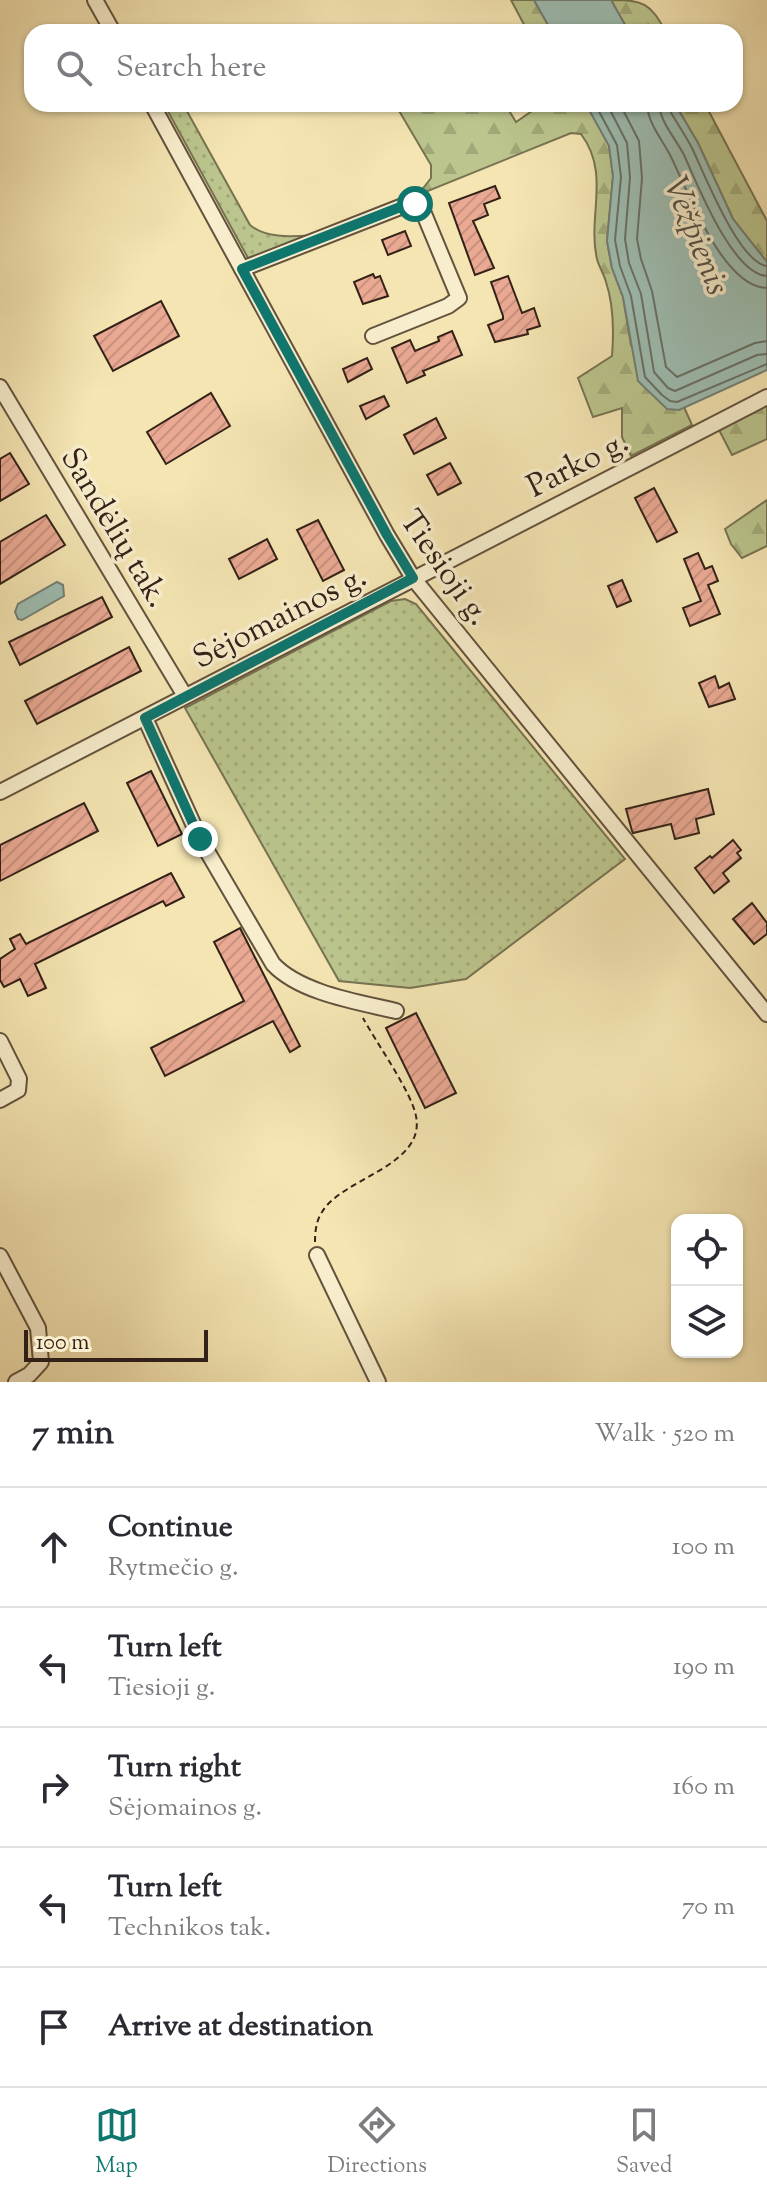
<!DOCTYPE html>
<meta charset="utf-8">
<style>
:root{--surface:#fff;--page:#f7f7f7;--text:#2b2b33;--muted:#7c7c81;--line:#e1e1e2;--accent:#0f766e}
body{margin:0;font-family:"Sorts Mill Goudy",serif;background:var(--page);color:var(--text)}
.controls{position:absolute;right:24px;bottom:24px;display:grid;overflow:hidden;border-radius:16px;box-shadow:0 2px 6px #0004}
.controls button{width:72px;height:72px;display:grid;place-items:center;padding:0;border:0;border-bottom:2px solid var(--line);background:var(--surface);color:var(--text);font:40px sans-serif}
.scale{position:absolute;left:24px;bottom:20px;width:184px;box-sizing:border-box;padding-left:8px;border:4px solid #332117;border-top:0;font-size:22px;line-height:28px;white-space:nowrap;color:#332117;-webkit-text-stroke:6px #f8eecd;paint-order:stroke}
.stop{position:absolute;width:24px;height:24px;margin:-18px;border:6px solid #0f766e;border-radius:50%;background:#fff}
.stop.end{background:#0f766e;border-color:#fff;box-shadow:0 2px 8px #0008}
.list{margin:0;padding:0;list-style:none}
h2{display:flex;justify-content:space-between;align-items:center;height:104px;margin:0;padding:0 32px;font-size:34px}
h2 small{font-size:26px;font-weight:400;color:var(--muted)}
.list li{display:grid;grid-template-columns:52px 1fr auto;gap:24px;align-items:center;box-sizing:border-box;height:120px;padding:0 32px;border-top:2px solid var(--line)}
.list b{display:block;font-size:30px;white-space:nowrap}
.list p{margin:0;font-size:26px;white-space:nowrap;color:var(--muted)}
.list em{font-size:26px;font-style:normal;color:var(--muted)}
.icon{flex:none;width:44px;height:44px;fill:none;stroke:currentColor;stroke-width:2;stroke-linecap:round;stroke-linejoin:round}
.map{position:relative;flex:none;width:767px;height:1382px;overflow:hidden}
.search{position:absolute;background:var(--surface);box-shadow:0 2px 6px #0004;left:24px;right:24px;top:24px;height:88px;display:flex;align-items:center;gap:20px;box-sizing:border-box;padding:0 28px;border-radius:24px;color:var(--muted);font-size:30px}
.sheet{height:704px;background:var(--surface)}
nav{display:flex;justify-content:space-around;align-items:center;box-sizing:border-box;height:112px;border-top:2px solid var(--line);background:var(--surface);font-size:22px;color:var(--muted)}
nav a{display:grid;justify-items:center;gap:4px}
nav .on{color:var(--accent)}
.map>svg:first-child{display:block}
.grass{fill:url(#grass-dots);stroke:#777352;stroke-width:2}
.forest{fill:url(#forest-firs);stroke:#777352;stroke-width:2}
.water{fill:#9dbeb3;stroke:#737f75;stroke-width:2}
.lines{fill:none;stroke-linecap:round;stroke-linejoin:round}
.shore{stroke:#687065;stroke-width:2}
.building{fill:url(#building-hatch);stroke:#332117;stroke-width:2}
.street-casing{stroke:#63523e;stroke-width:18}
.path{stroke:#332117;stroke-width:2;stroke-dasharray:6 4;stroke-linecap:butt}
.street{stroke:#f8eecd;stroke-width:14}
.route{stroke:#0f766e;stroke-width:10}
.labels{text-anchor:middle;stroke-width:7;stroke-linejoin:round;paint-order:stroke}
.street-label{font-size:32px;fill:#332117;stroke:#f8eecd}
.water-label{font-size:34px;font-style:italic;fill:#535046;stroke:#f8eecd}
</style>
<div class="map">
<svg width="767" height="1382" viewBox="0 0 767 1382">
<defs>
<pattern id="grass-dots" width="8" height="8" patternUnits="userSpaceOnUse" patternTransform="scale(2)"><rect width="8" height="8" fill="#bbc58d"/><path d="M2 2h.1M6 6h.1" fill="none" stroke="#a1a979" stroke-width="1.8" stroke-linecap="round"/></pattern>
<pattern id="forest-firs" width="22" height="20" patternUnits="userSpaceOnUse" patternTransform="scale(2)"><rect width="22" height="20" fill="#bbc58d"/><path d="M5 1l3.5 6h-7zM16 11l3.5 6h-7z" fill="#a1a979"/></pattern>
<pattern id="building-hatch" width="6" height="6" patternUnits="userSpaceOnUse" patternTransform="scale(2)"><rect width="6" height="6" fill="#eaa993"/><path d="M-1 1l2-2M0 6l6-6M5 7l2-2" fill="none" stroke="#c9917e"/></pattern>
</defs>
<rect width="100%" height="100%" fill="#f4e5b2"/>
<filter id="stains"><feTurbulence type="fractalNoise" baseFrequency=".0025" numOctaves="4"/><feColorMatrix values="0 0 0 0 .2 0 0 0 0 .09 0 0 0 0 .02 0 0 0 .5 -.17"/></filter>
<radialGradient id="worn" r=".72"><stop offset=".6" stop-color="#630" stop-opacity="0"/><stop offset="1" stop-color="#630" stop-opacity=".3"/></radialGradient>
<g class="grass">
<path d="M164,104H183L250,225C268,240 296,236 319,235L255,260L248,258Z"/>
<path d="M405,599L416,604L625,859L466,979L410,988L339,981L185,708L391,601Z"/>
</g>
<g class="forest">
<path d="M511,0H534L552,32H528Z"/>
<path d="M611,0C644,0 650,3 666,32H629Z"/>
<path d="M395,104H505L516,122L542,104H586L609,145L613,176L607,241L612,268L623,297L631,345L679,410L684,407L692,425L631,456L622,437V408L593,417L578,378L612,356C614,331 614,306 606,282C604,274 599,267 597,259C587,216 611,174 581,134L571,133L418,195L431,178V165Z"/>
<path d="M675,104H705L767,221V262L733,219L698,143Z"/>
<path d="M767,404V439L732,455L719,430Z"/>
<path d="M767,500V546L742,558L731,544L725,529Z"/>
</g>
<g class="water">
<path d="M534,0H611L629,32H552Z"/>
<path d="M586,104H675L698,143L733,219L767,262V370L679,410L667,409L638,381L623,297L612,268L607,241L613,176L609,146Z"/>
<path d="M57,582L63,585L64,596L22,620L18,619L15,612L18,604Z"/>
</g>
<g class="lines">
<g class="shore">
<path d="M595,104L617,145L621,177L615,240L620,266L631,296L645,377L662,395L670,401L677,402L767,364"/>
<path d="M607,104L627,143L630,177L625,239L629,263L641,294L654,372L668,388L675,391L757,355L767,354"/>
<path d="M620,104L639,141L642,178L637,239L641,259L652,291L666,367L677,377L755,343L767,341"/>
<path d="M647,104C648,125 664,141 672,159C689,194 723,287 767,288"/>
<path d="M659,104C660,122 676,139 684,155C697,183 732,274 767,276"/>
<path d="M669,104L670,111C677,123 685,135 692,148C704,173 739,263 767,266"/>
</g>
</g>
<g class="building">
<path d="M495,186L500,198L484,204L488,215L473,221L494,268L475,275L449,203Z"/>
<path d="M405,231L411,246L388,255L382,240Z"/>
<path d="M373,274L375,278L380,276L388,296L363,304L354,282Z"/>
<path d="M508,276L522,313L534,308L540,326L527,330L528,334L495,342L488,325L503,319V316L491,282Z"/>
<path d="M161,301L179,336L113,371L94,336Z"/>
<path d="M452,331L462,355L423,371L425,375L407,383L392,348L410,340L415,351L439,341L438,337Z"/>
<path d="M367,358L372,369L348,382L343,369Z"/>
<path d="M211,393L230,426L166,464L147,432Z"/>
<path d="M384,396L389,406L366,419L360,406Z"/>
<path d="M436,418L446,438L414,454L404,435Z"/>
<path d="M10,453L29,484L0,501V459Z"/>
<path d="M450,463L461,483L438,495L427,475Z"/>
<path d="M654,488L677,532L657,542L635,498Z"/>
<path d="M46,515L65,545L0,584V542Z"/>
<path d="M318,520L344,570L323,581L297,530Z"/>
<path d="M267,539L277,559L239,579L229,559Z"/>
<path d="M698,553L705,569L712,566L718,581L708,585L720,614L690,626L683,608L701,601L684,559Z"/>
<path d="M622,580L631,601L617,607L608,586Z"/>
<path d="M102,597L112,617L20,665L9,642Z"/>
<path d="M129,647L141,671L37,724L25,701Z"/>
<path d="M715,676L719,688L729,683L735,699L709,707L699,683Z"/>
<path d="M151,771L182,834L158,846L127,783Z"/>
<path d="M708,789L714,814L696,819L699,833L675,839L671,824L633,833L632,831L626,809Z"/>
<path d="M84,803L98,831L0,881V845Z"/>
<path d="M733,840L741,850L737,853L741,858L723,873L729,881L714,893L695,868L710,856L712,858Z"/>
<path d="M171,873L184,897L166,906L163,901L35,964L46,988L28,996L20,979L4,987L0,980V959L15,949L10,939L20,934L26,944Z"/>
<path d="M752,903L767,923V934L754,944L733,919Z"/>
<path d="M240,928L300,1046L290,1052L273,1021L165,1076L151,1048L244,1001L214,942Z"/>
<path d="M416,1013L456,1093L425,1108L386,1028Z"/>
</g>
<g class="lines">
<g class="street-casing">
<g id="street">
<path d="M95,0L113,32"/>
<path d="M152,104L387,535L413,578L767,1014"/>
<path d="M242,269L408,204H415L422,209L459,298L448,306L373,336"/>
<path d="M0,387L185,696"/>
<path d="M145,718L200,839L273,964C300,993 358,1002 396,1011"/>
<path d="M0,792L767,397"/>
<path d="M0,1041L19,1079L18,1090L0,1100"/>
<path d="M317,1255L378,1382"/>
<path d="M0,1256L38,1328L41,1362L29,1375L16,1382"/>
</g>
</g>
<path class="path" d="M315,1242C315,1232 316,1221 322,1212C342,1178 426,1166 416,1116C412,1093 376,1042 363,1018"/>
<use href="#street" class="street"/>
</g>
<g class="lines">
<path class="route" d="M200,839L145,718L413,578L387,535L242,269L408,204H415"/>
</g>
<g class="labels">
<g class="street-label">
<text transform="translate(577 463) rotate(-27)" y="11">Parko g.</text>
<text transform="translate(116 527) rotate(59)" y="11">Sandėlių tak.</text>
<text transform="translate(446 567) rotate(55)" y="11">Tiesioji g.</text>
<text transform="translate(279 616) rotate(-27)" y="11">Sėjomainos g.</text>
</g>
<g class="water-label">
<text transform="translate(698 235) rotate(68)" y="12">Vėžpienis</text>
</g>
</g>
<rect width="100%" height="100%" filter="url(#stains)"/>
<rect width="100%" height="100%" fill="url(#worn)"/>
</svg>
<div class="controls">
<button><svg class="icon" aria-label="locate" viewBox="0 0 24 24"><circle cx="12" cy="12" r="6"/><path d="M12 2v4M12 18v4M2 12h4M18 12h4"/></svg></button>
<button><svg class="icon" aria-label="layers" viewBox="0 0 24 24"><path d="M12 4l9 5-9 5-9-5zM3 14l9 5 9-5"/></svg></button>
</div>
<div class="scale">100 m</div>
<div class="stop" style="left:415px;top:204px"></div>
<div class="stop end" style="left:200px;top:839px"></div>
<div class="search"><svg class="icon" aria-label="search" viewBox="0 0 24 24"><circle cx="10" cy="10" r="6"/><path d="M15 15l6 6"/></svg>Search here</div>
</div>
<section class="sheet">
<h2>7 min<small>Walk · 520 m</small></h2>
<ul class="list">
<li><svg class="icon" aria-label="ahead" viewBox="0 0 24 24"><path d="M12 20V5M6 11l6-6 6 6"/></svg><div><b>Continue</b><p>Rytmečio g.</p></div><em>100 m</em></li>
<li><svg class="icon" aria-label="left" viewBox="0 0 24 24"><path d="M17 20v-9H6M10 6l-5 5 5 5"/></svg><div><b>Turn left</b><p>Tiesioji g.</p></div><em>190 m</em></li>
<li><svg class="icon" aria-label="right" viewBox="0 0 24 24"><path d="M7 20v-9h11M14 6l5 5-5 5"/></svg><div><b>Turn right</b><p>Sėjomainos g.</p></div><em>160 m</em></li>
<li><svg class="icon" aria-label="left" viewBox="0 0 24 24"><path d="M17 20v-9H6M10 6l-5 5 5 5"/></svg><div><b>Turn left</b><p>Technikos tak.</p></div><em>70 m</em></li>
<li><svg class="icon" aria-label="arrive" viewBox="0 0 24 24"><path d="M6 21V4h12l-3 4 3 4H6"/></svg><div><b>Arrive at destination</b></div></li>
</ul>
</section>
<nav>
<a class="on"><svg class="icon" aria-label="map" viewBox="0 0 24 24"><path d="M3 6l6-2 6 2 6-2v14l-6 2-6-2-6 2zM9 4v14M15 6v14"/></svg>Map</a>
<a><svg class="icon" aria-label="directions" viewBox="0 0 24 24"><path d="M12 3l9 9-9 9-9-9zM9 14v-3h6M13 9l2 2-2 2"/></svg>Directions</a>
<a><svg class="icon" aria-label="saved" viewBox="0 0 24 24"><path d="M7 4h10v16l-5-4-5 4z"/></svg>Saved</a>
</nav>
